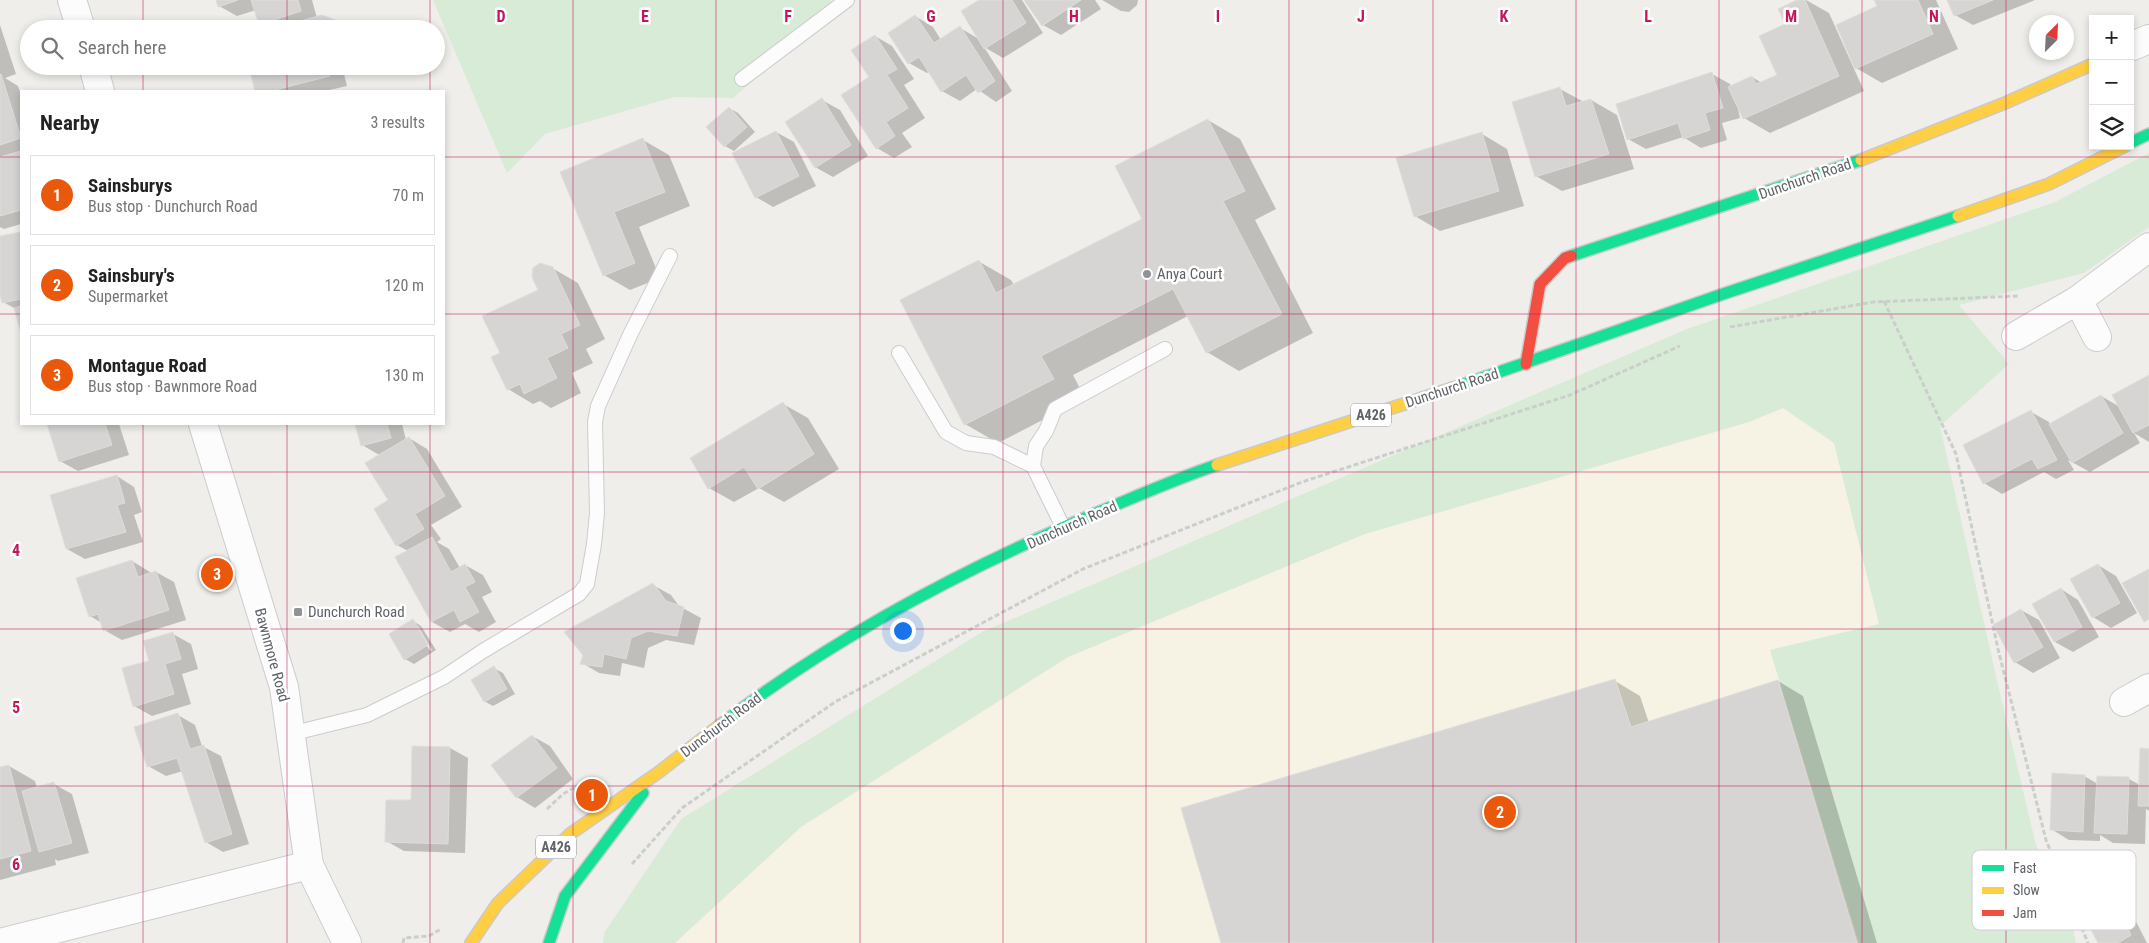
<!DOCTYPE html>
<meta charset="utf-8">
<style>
:root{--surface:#fff;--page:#f2f2f2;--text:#222;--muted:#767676;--line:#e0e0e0;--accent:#ea580c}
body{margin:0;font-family:"Roboto Condensed",sans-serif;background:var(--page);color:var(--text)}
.controls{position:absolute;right:15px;top:15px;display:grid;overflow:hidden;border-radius:0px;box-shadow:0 2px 8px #0003}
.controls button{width:45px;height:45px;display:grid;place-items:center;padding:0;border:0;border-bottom:1px solid var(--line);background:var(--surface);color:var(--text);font:25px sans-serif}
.compass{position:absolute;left:2029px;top:15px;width:45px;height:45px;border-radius:50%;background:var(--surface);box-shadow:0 2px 8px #0003;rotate:24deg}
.you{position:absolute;left:902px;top:630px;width:18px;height:18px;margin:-12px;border:4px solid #fff;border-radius:50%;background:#1a73e8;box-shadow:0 0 0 8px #1a73e833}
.badge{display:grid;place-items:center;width:32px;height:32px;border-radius:50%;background:var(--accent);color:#fff;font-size:16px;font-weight:700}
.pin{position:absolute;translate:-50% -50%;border:2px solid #fff;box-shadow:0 1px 5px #0006}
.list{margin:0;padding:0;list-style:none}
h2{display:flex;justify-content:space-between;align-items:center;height:65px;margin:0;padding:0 20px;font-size:21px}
h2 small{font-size:16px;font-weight:400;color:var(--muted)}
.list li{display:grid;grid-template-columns:32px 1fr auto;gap:15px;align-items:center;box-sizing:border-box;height:80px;margin:0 10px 10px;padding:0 10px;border:1px solid var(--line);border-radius:0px}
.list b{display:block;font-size:19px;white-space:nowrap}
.list p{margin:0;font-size:16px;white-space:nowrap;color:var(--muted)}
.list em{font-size:16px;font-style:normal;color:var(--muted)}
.icon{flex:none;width:28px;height:28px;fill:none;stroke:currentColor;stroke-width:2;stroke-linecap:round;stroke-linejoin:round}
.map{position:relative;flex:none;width:2149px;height:943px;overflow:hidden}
.search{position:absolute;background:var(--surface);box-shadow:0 2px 8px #0003;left:20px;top:20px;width:425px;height:55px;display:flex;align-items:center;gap:12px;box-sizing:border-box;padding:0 18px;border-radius:28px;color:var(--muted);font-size:19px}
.panel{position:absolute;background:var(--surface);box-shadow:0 2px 8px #0003;left:20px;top:90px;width:425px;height:335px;border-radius:0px}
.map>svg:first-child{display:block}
.commercial{fill:#f7f3e4}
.green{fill:#d8ebd6}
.shadow{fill:#0003;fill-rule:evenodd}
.building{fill:#d6d5d3;stroke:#deddd9}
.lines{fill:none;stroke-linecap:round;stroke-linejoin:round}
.lane-casing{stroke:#cbcccc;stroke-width:16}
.street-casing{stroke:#cbcccc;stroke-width:30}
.fast-casing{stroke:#cacacb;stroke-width:14}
.slow-casing{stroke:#cacacb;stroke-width:14}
.jam-casing{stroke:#cacacb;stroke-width:14}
.path{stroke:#cacfcc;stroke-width:3;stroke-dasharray:5 2.5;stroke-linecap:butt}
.lane{stroke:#fdfcfc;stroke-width:14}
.street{stroke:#fdfcfc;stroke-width:28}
.fast{stroke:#16e098;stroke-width:11}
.slow{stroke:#ffcf43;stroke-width:11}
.jam{stroke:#f24e42;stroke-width:11}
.grid{fill:none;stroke:#c2185b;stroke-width:1;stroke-opacity:0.55}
.poi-dot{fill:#919496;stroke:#fff;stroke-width:2}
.labels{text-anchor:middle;stroke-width:5;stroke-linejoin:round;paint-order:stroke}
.shield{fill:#fff;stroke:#8f9295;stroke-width:1}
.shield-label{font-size:14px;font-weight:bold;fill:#5f6368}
.street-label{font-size:15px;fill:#5f6368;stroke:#fff}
.poi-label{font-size:15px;fill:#5f6368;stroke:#fff;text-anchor:start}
.key{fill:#fff;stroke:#cfd0d2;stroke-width:1}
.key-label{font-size:14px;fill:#5f6368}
.grid-label{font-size:16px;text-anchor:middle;font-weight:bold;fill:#c2185b;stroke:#fff;stroke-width:5;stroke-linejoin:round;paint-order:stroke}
</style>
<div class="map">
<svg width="2149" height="943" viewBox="0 0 2149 943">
<rect width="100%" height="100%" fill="#efeeea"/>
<path class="commercial" d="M1783,408L1834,443L1879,624L1770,650L1859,943H675L801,827L1068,657L1365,534L1749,422Z"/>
<g class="green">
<path d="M433,0H830L836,7L733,98L674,97L545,134L507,173Z"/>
<path d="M2149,153V227L2084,273L1959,305L2009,364L1940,426L1997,681L2036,845L2071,918L2076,943H1859L1770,650L1879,624L1834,443L1783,408L1749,422L1365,534L1068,657L801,827L675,943H603L604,933L681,819L982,632L1687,329L2055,202Z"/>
</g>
<g class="shadow">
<path d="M217,0H312L317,18L337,22L349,29H269L260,24L256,10L237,16L219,6Z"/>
<path d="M981,0H1022L1043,33L1003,58L984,47L1012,91L996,102L977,89L960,101L942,91L930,71L927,73L909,63L890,33L915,16L933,27L941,40L960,28L979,39Z"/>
<path d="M1026,0H1095L1101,9L1061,35L1043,25Z"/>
<path d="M1102,0H1138L1137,5L1129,12L1121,11Z"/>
<path d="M1800,0H1806L1829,13L1864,91L1770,133L1744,118L1739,108L1738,109L1740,118L1722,123L1727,140L1701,148L1683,137L1646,149L1628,139L1712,74L1730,84L1731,87L1752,77L1762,83L1778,76L1786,25Z"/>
<path d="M1876,0H1936L1958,49L1882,83L1856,68L1879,6Z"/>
<path d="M1949,0H2035L1973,25L1955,15Z"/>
<path d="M0,25L16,74L5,78L18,86L21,94V224L4,229L0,227Z"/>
<path d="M875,36L892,46L914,79L904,85L925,118L902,133L912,147L894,158L877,148L871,77Z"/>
<path d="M271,66H342L347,86L325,91H256L251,72Z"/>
<path d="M1560,89L1584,102L1591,100L1617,115L1634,169L1562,191L1536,176Z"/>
<path d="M822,100L840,110L868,156L833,177L815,167Z"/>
<path d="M729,108L738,113L755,132L734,151L725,146Z"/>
<path d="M1208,120L1240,139L1276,209L1255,220L1313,333L1239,371L1207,352L1188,316L1073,375L1085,398L998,443L965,424L978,261L1011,280L1014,285L1143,219Z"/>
<path d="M776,132L794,142L816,186L773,207L756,197Z"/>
<path d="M1482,134L1507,149L1524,206L1440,231L1415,216Z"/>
<path d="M643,140L669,155L690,206L639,227L660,278L630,290L604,275L562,173Z"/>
<path d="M21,233V329L16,309L3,302L0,289V237Z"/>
<path d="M552,268L578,283L605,339L586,349L593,363L572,373L581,393L551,408L540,401L533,404L508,389L502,354Z"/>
<path d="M2149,376V442L2134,433L2140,443L2090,472L2068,460L2074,470L2056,479L2044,472L2002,494L1984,483L1965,446L2031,412L2049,422L2050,425L2101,396L2120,407Z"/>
<path d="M783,404L808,418L839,469L784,502L759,488L734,502L709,488Z"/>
<path d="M48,424H119L129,455L78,471L60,461Z"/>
<path d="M356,424H402L406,440L409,438L427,449L462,507L431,525L441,539L437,542L449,549L460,568L465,565L483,575L492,592L482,597L496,622L479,632L465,624L450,632L432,622L397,557L408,551L397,545L381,456L362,445Z"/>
<path d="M117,476L134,487L142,512L134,515L143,542L85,559L67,549L52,496Z"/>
<path d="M132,561L150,572L151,574L156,572L174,582L186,620L122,640L104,630L102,623L90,616Z"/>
<path d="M2098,565L2116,576L2137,613L2111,628L2093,617Z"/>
<path d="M653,585L671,595L679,606L701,618L694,645L666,640L648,648L644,668L622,663L620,676L599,673L582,663Z"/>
<path d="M2061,589L2078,600L2099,637L2073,652L2055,642L2034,604Z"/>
<path d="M2021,610L2039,620L2060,658L2033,673L2015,662L1994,625Z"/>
<path d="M413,621L421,626L436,650L414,664L405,659ZM415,626H418L432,650L430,651Z"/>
<path d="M173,634L191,644L198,669L182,674L191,704L152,716L134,706L150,661Z"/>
<path d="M494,668L503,673L515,694L493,706L484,701Z"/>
<path d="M1615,681L1640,696L1649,723L1778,681L1803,696L1877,943H1222Z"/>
<path d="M178,715L195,725L202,746L221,756L249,844L223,852L206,842L183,771L166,776L148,766Z"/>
<path d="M532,736L550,746L573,779L535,808L517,797L493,765Z"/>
<path d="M414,747L450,748L468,758L465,853L404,851L386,841L412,802Z"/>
<path d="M2149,750V811L2146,809L2145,844L2113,843L2100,835V841L2069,840L2051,829L2084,776L2098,784V777L2129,779L2140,785Z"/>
<path d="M9,766L35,781L37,788L54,784L72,794L89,853L58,861L55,859L56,865L0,880V768Z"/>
<path d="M2108,890L2125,900L2147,943H2100Z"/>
</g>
<g class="building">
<path d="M216,0H238L218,7Z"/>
<path d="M251,0H298L301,11L259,25Z"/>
<path d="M979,0H1012L1026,23L984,49L961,11Z"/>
<path d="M1024,0H1081L1042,26Z"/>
<path d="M1797,0H1805L1839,76L1743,119L1728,87L1752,76L1756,84L1777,75L1759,36L1785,24L1778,9Z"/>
<path d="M1874,0H1918L1933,34L1855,69L1836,25L1877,6Z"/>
<path d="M1947,0H1993L1954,16Z"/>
<path d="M322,15L338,21L341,29H271Z"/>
<path d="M915,15L934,43L960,26L995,81L978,93L966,75L941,92L919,57L908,64L888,33Z"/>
<path d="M875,35L897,69L887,75L908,108L886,122L895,136L876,149L841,95L869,77L851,50Z"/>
<path d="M266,66H327L330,76L271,91H255L250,71Z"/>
<path d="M1712,72L1723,108L1705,113L1710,130L1683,139L1678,123L1627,140L1616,104Z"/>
<path d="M1,74L21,138L0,145V75Z"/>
<path d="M1560,87L1566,106L1591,99L1609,154L1535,177L1512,102Z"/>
<path d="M822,98L851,145L815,168L785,122Z"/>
<path d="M729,107L747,127L724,147L706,127Z"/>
<path d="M1208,119L1245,191L1223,201L1282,314L1206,353L1173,289L1041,356L1054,379L964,425L900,300L979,260L996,293L1142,219L1115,166Z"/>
<path d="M776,131L799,176L755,198L732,153Z"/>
<path d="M1482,132L1499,191L1414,217L1396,158Z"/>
<path d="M643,138L665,192L614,212L635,263L603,276L560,172Z"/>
<path d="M21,151V210L0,216V157Z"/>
<path d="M21,232V299L2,303L0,294V236Z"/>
<path d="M540,263L553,267L580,325L561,334L568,348L547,358L557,378L524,394L520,384L507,390L491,357L500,353L482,316L538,290L532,277L533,268Z"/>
<path d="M21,306V333L14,308Z"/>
<path d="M2149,375V425L2133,433L2112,395Z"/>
<path d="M2101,395L2123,433L2072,463L2049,424Z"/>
<path d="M783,402L814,454L758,489L744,467L708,489L690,458Z"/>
<path d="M2031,410L2057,460L2038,469L2032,459L1983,484L1963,445Z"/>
<path d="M47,424H105L112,445L59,462Z"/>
<path d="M355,424H387L391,438L361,446Z"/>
<path d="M409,437L445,496L415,514L424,529L396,546L374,509L388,500L365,463Z"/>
<path d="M117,475L125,503L117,505L126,532L66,549L50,495Z"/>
<path d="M432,537L451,572L465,564L475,582L465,587L479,612L460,622L454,610L431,622L395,557Z"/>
<path d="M132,560L138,577L156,571L169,610L103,631L98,614L89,617L76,578Z"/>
<path d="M2098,564L2120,603L2092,618L2070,579Z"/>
<path d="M2149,569V619L2144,622L2122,583Z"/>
<path d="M653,583L666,601L684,607L677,636L648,631L631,638L626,659L604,654L602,667L580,664L583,655L564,632Z"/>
<path d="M2061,588L2082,627L2054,642L2032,604Z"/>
<path d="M2021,609L2043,647L2014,663L1993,625Z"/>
<path d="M413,619L428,645L404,660L389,634Z"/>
<path d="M173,632L181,659L165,664L174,694L133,707L122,668L149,661L143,641Z"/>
<path d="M494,666L507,689L484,702L471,680Z"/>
<path d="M1615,679L1631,727L1778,680L1857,943H1221L1181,808Z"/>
<path d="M178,713L190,749L204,745L232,834L205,843L177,758L147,767L134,727Z"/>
<path d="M532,735L557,768L516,798L491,765Z"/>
<path d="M412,746L450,747L448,844L385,842L386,800H411Z"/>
<path d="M2140,748L2149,749V806H2138Z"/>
<path d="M9,765L31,851L0,859V767Z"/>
<path d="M2052,773L2085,775L2083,832L2050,830Z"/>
<path d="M2097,776L2129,777L2127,834L2094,833Z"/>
<path d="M54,782L72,843L39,852L22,791Z"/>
<path d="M2108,889L2131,935L2118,943H2098L2079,907Z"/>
</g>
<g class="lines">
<g class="lane-casing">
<g id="lane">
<path d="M742,79L847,0"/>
<path d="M899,353L946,432L966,443L994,447L1033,466"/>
<path d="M1063,527L1033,466L1036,446L1046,431L1055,409L1165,349"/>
<path d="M290,734L367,715L444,677L483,651L579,594L587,584L594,544L597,513L595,422L598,406L630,335L670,256"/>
</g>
</g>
<g class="street-casing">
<g id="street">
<path d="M72,0L81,29"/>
<path d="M2130,47L2149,39"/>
<path d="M93,66L100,91"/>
<path d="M2078,300L2097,337"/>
<path d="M2016,336L2078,300L2149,247"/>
<path d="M203,424L284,687L309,865L347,943"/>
<path d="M2124,702L2149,688"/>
<path d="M0,943L309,865"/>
</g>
</g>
<g class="fast-casing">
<g id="fast">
<path d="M2130,143L2149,134"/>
<path d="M1571,256L1861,160"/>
<path d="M1453,388L1723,294L1958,216"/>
<path d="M720,725C833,638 963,569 1094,514C1135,497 1175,479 1217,465"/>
<path d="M549,943L565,896L643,793"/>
</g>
</g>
<g class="slow-casing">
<g id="slow">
<path d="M1861,160L2005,103L2093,64"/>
<path d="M1958,216L2049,184L2125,146"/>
<path d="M1217,465L1453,388"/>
<path d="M471,943L498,903L570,834L659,772L720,725"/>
</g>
</g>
<g class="jam-casing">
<path id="jam" d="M1526,364L1540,284L1565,258L1571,256"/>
</g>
<g class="path">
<path d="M1884,301L1956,454L1998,649L2046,840L2088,943"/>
<path d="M1730,327L1873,302L2019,296"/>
<path d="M547,809L563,794L591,778"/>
<path d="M632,864L682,808L835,702L1083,569L1302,482L1570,395L1680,346"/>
<path d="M403,943L404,938L429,936L441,929"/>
</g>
<use href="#lane" class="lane"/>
<use href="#street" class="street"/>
<use href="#fast" class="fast"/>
<use href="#slow" class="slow"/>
<use href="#jam" class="jam"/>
</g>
<path class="grid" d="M143,0V29M287,0V29M430,0V29M573,0V943M716,0V943M860,0V943M1003,0V943M1146,0V943M1289,0V943M1433,0V943M1576,0V943M1719,0V943M1862,0V943M2006,0V943M143,66V91M287,66V91M430,66V91M0,157H21M444,157H2149M0,314H21M444,314H2149M143,424V943M287,424V943M430,424V943M0,472H2149M0,629H2149M0,786H2149"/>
<g class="poi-dot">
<circle cx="1147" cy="274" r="5"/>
<rect x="293" y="607" width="10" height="10" rx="2.5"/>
</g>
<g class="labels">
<g class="shield">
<rect x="1351" y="403.5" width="40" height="23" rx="4"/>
<rect x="536" y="835.5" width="40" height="23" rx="4"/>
</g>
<g class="shield-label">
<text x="1371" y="420">A426</text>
<text x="556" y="852">A426</text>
</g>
<g class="street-label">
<text transform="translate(1805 179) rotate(-19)" y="5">Dunchurch Road</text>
<text transform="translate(1452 388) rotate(-18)" y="5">Dunchurch Road</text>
<text transform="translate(1072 525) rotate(-24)" y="5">Dunchurch Road</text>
<text transform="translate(272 655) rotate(75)" y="5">Bawnmore Road</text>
<text transform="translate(721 725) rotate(-37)" y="5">Dunchurch Road</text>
</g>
<g class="poi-label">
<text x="1157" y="279">Anya Court</text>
<text x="308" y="617">Dunchurch Road</text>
</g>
</g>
<rect x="1972" y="850" width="164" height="80" rx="8" class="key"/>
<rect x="1982" y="865" width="22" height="6" fill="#16e098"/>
<rect x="1982" y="887" width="22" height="7" fill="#ffcf43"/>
<rect x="1982" y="910" width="22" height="6" fill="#f24e42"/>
<g class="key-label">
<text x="2013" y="873">Fast</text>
<text x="2013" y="895">Slow</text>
<text x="2013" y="918">Jam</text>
</g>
<g class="grid-label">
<text x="501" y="22">D</text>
<text x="645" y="22">E</text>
<text x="788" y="22">F</text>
<text x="931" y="22">G</text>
<text x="1074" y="22">H</text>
<text x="1218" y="22">I</text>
<text x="1361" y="22">J</text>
<text x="1504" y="22">K</text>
<text x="1648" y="22">L</text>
<text x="1791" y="22">M</text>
<text x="1934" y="22">N</text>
<text x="16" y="556">4</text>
<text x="16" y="713">5</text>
<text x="16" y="870">6</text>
</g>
</svg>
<div class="controls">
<button>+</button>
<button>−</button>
<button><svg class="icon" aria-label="layers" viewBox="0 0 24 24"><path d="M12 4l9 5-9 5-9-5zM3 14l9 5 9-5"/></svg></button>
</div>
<svg class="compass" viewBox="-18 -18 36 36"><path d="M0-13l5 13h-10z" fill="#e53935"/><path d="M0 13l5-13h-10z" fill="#767676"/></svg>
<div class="you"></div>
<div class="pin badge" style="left:592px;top:795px">1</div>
<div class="pin badge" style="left:1500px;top:812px">2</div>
<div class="pin badge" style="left:217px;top:574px">3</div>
<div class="search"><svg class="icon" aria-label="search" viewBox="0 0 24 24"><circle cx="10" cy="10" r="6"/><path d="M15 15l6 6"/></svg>Search here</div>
<section class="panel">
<h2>Nearby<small>3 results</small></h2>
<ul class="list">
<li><span class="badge">1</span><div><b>Sainsburys</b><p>Bus stop · Dunchurch Road</p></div><em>70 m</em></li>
<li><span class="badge">2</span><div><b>Sainsbury's</b><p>Supermarket</p></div><em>120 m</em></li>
<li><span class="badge">3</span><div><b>Montague Road</b><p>Bus stop · Bawnmore Road</p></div><em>130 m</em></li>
</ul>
</section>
</div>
